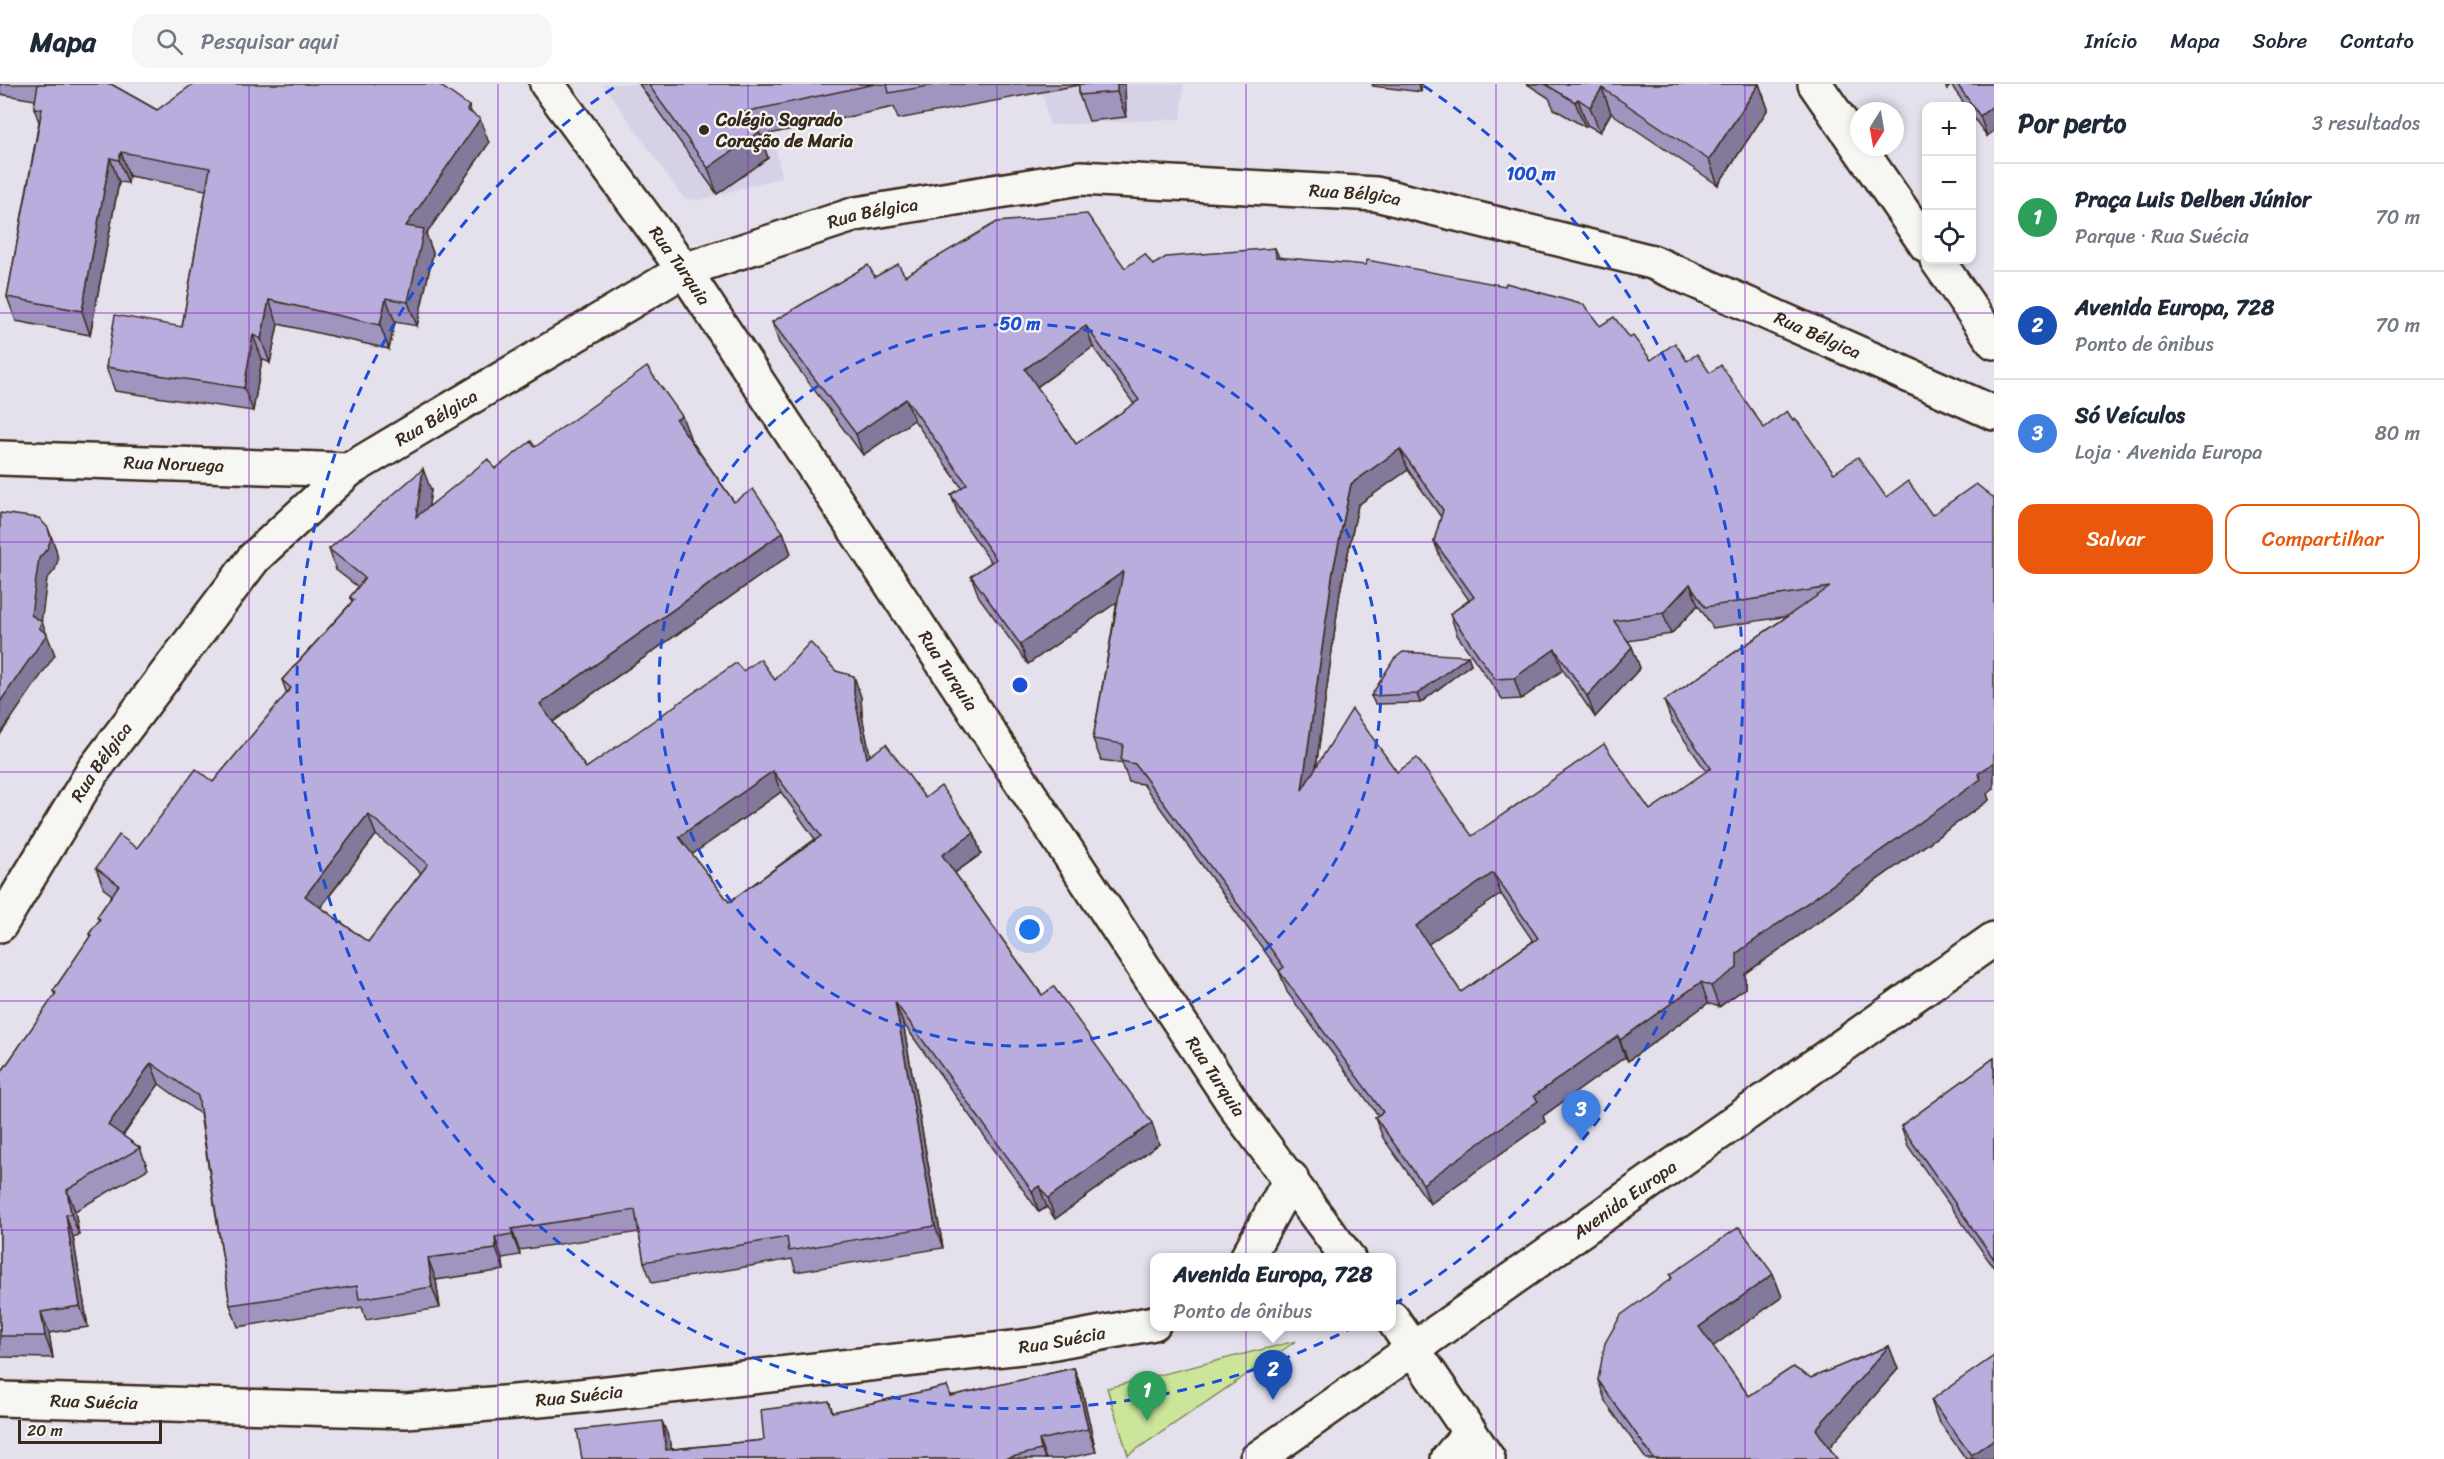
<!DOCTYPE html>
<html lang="pt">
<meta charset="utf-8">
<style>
:root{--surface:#fff;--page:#f6f6f7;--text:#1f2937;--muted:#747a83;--line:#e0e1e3;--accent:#ea580c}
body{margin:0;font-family:Sriracha,sans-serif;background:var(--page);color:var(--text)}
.controls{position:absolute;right:18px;top:18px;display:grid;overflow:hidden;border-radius:12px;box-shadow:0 3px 9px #0003}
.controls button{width:54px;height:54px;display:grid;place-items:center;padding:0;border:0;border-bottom:2px solid var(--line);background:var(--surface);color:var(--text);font:30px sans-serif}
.compass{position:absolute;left:1850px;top:18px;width:54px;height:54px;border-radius:50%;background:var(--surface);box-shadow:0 3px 9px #0003;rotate:191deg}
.scale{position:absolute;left:18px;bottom:15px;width:144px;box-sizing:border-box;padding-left:6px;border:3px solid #3b2a1e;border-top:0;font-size:16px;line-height:21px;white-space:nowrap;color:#3b2a1e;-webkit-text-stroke:4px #f6f6f2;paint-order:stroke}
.you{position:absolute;left:1030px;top:846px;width:21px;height:21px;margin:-15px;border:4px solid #fff;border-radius:50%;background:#1a73e8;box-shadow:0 0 0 9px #1a73e833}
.badge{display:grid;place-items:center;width:39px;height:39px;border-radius:50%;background:var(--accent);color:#fff;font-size:20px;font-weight:700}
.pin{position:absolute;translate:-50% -50px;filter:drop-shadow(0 2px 3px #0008)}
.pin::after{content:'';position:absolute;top:32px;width:21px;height:18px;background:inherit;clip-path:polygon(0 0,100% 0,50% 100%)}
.popup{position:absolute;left:1150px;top:1169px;width:246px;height:78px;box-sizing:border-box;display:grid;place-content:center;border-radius:12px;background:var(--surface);filter:drop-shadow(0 2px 4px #0005);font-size:20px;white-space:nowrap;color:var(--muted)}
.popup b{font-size:22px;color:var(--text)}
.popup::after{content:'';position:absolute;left:50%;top:100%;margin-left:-12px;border:12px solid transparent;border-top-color:var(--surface)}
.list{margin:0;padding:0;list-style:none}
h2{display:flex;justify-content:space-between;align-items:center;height:78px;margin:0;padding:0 24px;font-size:26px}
h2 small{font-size:20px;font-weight:400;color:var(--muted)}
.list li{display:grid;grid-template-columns:39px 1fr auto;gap:18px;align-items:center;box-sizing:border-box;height:108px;padding:0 24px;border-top:2px solid var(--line)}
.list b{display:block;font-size:22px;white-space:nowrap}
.list p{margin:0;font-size:20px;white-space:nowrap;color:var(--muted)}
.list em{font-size:20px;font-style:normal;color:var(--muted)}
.actions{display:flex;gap:12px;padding:18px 24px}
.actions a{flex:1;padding:14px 0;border:2px solid var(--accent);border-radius:18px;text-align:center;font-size:21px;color:var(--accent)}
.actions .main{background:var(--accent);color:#fff}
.icon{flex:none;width:33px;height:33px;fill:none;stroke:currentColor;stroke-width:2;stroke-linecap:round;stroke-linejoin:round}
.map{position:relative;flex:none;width:1994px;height:1375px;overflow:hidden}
header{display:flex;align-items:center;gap:36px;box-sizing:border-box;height:84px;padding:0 30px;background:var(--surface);border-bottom:2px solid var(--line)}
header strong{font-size:28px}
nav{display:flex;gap:33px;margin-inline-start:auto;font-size:21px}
.search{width:420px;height:54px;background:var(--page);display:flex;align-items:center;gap:15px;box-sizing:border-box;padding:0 21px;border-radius:18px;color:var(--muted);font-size:22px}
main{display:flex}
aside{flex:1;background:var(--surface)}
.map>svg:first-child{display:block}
.built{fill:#d7d1e8}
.green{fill:#cbe59b;stroke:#83885c;stroke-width:1.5}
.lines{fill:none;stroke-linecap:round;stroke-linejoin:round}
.street-casing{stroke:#3b2a1e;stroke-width:38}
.secondary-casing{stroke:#3b2a1e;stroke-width:38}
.street{stroke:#f6f6f2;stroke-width:33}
.secondary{stroke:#f6f6f2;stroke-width:33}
.wall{fill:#9f95bf;stroke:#3b2a1e;stroke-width:1.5;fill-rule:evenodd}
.shaded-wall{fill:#82799b;stroke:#3b2a1e;stroke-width:1.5}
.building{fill:#b9adde;stroke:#3b2a1e;stroke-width:1.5;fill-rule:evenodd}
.grid{fill:none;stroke:#7b2cbf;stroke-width:1.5;stroke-opacity:0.55}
.ring{fill:none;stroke:#1d4ed8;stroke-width:3;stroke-dasharray:10 8}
.poi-dot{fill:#3b2a1e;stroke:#f6f6f2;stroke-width:2}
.labels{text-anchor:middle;stroke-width:4.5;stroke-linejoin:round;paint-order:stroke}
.poi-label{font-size:18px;font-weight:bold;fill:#3b2a1e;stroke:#f6f6f2;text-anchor:start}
.street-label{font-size:18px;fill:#3b2a1e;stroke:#f6f6f2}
.centre{fill:#1d4ed8;stroke:#f6f6f2;stroke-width:3}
.ring-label{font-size:18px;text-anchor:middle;font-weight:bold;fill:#1d4ed8;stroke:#f6f6f2;stroke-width:4.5;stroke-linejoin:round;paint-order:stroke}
</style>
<header>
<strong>Mapa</strong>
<div class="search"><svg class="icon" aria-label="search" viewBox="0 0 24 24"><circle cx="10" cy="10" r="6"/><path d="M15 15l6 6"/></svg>Pesquisar aqui</div>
<nav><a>Início</a><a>Mapa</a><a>Sobre</a><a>Contato</a></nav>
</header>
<main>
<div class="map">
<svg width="1994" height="1375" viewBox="0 0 1994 1375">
<rect width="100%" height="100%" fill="#e4e0ec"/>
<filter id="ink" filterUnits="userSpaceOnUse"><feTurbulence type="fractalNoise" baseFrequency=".0167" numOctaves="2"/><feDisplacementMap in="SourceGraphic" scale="12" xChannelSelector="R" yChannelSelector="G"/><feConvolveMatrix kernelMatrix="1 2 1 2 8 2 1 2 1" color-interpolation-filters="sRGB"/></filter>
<g filter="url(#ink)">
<g class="built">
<path d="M603,0H762L782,93L700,116L684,115Z"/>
<path d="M1041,0H1183L1181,35L1049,41Z"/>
</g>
<path class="green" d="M1296,1257L1128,1371L1107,1304Z"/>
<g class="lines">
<g class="street-casing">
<g id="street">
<path id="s1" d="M547,0L684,186L1239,1028L1348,1174"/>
<path d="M1815,0L1926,161"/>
<path d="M1937,176L1994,258"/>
<path id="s2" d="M0,374L349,386"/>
<path id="s3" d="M0,841L93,687L254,474L349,386L684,186L856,130L1080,94L1376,110L1652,178L1994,329"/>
<path d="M1247,1174L1291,1094"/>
<path d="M1392,1234L1488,1375"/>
<path id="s4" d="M0,1315L406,1327L562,1314L1039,1261L1154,1239"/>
<path d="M1448,1375L1470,1348"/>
</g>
</g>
<g class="secondary-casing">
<g id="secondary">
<path id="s5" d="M1257,1375L1994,855"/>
</g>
</g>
<use href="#street" class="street"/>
<use href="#secondary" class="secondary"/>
</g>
<g class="wall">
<path d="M0,0H111L157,26L472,29L489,59L426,150L433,169L417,242L395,238L389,265L278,240L270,279L262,275L253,327L115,307L106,283L182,243L206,106L129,92L128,99L119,98L90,251L16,237L7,213L39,38L34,24L35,16L0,10Z"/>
<path d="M639,0H1125L1126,33L1089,37L1079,11V1L898,35L894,23L760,52L768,74L717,110Z"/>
<path d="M1372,0H1422L1421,8L1373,2Z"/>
<path d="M1527,0H1759L1768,25L1718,101L1611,29L1600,48L1587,41L1585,43L1554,25L1549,14Z"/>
<path d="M1944,0H1994L1987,52L1971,30V22H1966L1951,1L1947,5Z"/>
<path d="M1275,164L1279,173L1600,242L1630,254L1651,276L1687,277L1987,710L1989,716L1745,890V904L1719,923L1708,919L1628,977L1625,973L1543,1032L1545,1038L1430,1120L1383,1054L1375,1033L1378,1031L1287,908L1279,887L1143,700L1129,698L1122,679L1101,676L1093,655L1117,518L1028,580L979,513L971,492L991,478L959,432L951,411L962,404L914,336L863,371L779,259L772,238L875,193L1125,184L1153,181ZM1093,263L1134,320L1076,360L1037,303ZM1408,386L1441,433L1434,457L1442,478L1469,516L1450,530L1457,551L1503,616L1521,615L1563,586L1595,633L1640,584L1632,563L1628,557L1671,550L1698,521L1713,544L1788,532L1664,617L1672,638L1707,688L1650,726L1472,752L1397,688L1316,684L1340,508L1358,421ZM1501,810L1533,857L1461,908L1428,860Z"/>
<path d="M689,353L734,418L783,448L791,470L553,638L586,684L743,587L775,596L836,587L861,613L862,632L870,672L925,714L974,749L981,770L955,789L1042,911L1159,1060L1055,1135L1047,1123L1039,1128L903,939L943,1164L796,1188L792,1175L652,1199L644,1178L639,1148L519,1166L520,1171L502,1174L504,1186L436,1196L440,1224L366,1236L362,1223L238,1243L230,1221L200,1030L159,1000L123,1052L140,1064L148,1085L75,1127L79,1151L73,1153L88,1243L49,1249L53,1274L0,1273V990L55,911L53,907L90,853L89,850L99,837L97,833L112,811L104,805L96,784L137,764L213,698L287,610L282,596L352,518L350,513L358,503L336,486L329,465L431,406L428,423L535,363L690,353ZM781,708L815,755L729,818L692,770ZM376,751L421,789L368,858L321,823Z"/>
<path d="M1468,572L1471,580L1420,619L1375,620L1371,612Z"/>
<path d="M1994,974V1184L1908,1062L1901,1042Z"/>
<path d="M1773,1190L1782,1213L1713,1262L1749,1312L1811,1294L1889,1262L1898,1285L1829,1363L1837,1375H1646L1606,1319L1598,1296L1672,1195L1670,1191Z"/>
<path d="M1074,1284L1082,1306L1096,1368L1063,1375H582L671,1359V1365L764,1356L829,1317L833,1328L947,1302L951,1312Z"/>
<path d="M1931,1316L1994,1375H1966L1938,1336Z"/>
</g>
<g class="shaded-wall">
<path d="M1117,0H1125L1126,33L1117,8Z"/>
<path d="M1418,0H1422L1421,8Z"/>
<path d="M1759,0L1768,25L1718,101L1709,76Z"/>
<path d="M1945,0H1951V1L1947,5Z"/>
<path d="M1602,4L1611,29L1600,48L1590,23Z"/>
<path d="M1578,15L1587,41L1585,43L1575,18Z"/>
<path d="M1994,21V47L1987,52L1980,32Z"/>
<path d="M469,22L476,41L480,35L489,59L426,150L433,169L417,242L408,218L406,142Z"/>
<path d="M759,48L768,74L717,110L708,84Z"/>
<path d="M121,68L129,92L128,99L119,76Z"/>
<path d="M110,74L119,98L90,251L82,227Z"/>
<path d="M386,214L395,238L389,265L380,241Z"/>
<path d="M269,216L278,240L270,279L261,255Z"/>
<path d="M1086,242L1093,263L1032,306L1025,285Z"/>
<path d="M253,251L262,275L253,327L244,304Z"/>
<path d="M906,315L914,336L863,371L856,350Z"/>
<path d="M682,332L690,353L684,357L676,336Z"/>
<path d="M1400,365L1408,386L1358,421L1340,508L1310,727L1302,706L1333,487L1351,400Z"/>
<path d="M423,385L431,406L424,454L416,433Z"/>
<path d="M48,444L56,465L58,476L55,486L47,495L41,540L42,538L55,571L0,651V618L39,474Z"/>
<path d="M783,448L791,470L548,641L540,620Z"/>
<path d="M1123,488L1130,509L1028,580L1020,560Z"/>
<path d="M1690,500L1698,521L1671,550L1663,529Z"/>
<path d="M1632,563L1640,584L1595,633L1587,612Z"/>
<path d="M1555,565L1563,586L1521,615L1514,594Z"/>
<path d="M1468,572L1471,580L1420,619L1417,610Z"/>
<path d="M854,592L861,613L862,632L875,695L867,674L854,610Z"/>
<path d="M1994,678V705L1987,710L1989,716L1745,890V904L1719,923L1711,902L1737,869Z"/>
<path d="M773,687L781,708L687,774L679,753Z"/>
<path d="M368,730L376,751L313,833L305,812Z"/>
<path d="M974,749L981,770L950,792L942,771Z"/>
<path d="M1493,789L1501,810L1424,863L1416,842Z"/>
<path d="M1701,898L1708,919L1628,977L1620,956Z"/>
<path d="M895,918L903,939L943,1164L935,1142Z"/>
<path d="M1618,952L1625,973L1543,1032L1545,1038L1430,1120L1423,1100L1534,1012Z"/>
<path d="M151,979L159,1000L115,1062L108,1041Z"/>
<path d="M1152,1039L1159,1060L1055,1135L1048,1114Z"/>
<path d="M1039,1102L1047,1123L1039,1128L1032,1107Z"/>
<path d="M67,1106L75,1127L79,1151L71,1130Z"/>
<path d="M66,1131L73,1153L88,1243L80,1222Z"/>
<path d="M512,1145L519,1166L520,1171L512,1150Z"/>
<path d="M495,1153L502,1174L504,1186L496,1165Z"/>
<path d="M428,1174L436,1196L440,1224L432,1203Z"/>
<path d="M1773,1190L1782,1213L1708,1266L1699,1243Z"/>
<path d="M41,1228L49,1249L53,1274L45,1252Z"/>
<path d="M1889,1262L1898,1285L1825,1368L1816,1345Z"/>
<path d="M1074,1284L1082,1306L1096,1368L1088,1345Z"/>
<path d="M662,1337L671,1359L672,1375L666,1366Z"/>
<path d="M1994,1355V1375H1972L1971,1371Z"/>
<path d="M1039,1356L1046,1375H1045Z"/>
</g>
<g class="building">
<path d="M38,0H111L157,26L193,0H438L469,22L467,26L480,35L406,142L424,145L408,218L386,214L380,241L269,216L261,255L253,251L244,304L106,283L115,231L182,243L210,84L121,68L119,76L110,74L82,227L7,213L42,25L34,24Z"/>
<path d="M648,0H875L744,28L759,48L708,84Z"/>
<path d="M887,0H939L889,9Z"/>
<path d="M1079,0H1117V8L1079,11Z"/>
<path d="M1545,0H1759L1709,76L1602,4L1590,23L1578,15L1575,18Z"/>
<path d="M1957,0H1994V21L1980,32Z"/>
<path d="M1087,130L1125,184L1145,170L1153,181L1166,173L1275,164L1276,173L1366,181L1367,176L1505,202L1506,199L1584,221L1600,242L1614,233L1630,254L1633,252L1651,276L1675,259L1687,277L1697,270L1710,289L1721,281L1764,344L1787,327L1793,336L1795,334L1834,389L1858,373L1886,413L1908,397L1932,431L1976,400L1994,414V678L1978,690L1981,695L1737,869V884L1711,902L1701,898L1620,956L1618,952L1534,1012L1538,1017L1423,1100L1375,1033L1383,1028L1279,887L1284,883L1135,680L1121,677L1123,660L1093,655L1123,488L1020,560L971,492L996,475L951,411L967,400L906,315L856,350L772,238L868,181L875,193L898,180L905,192L997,138ZM1086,242L1139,316L1076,360L1025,285ZM1400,365L1443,426L1434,457L1474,513L1450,530L1495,595L1514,594L1555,565L1587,612L1632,563L1614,537L1663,529L1690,500L1705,523L1830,503L1664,617L1711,684L1650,726L1604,660L1472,752L1417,674L1397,688L1352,625L1302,706L1333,487L1351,400ZM1493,789L1538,854L1461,908L1416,842Z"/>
<path d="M647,283L682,332L676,336L734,418L753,405L783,448L540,620L586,684L736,579L743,587L760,575L775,596L810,558L836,587L854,592V610L867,674L886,660L925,714L941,702L974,749L942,771L1042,911L1054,903L1152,1039L1048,1114L1039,1102L1032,1107L895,918L935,1142L789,1167L787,1153L644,1178L635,1126L512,1145V1150L495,1153L496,1165L428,1174L432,1203L359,1215L357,1202L230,1221L198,1012L151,979L108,1041L140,1064L67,1106L71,1130L66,1131L80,1222L41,1228L45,1252H0V990L56,909L53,907L91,851L89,850L100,835L97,833L119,801L96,784L119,751L137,764L196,685L213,698L291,604L282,596L354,516L350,513L365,494L329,465L423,385L416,433L488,375L495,385L531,357L535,363ZM773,687L821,752L729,818L679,753ZM368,730L428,780L368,858L305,812Z"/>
<path d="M0,429L39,434L48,444L51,455L47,465L39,474L31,531L42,538L39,544L47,550L0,618Z"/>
<path d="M1403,568L1468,572L1417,610L1371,612L1394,575Z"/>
<path d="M1994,974V1175L1901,1042Z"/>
<path d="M1739,1143L1773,1190L1699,1243L1749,1312L1793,1283L1811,1294L1889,1262L1816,1345L1837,1375H1654L1598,1296L1605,1259L1621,1231L1672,1194L1670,1191Z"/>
<path d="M1994,1272V1355L1971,1371L1931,1316Z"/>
<path d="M1074,1284L1088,1345L1039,1356L1041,1366L1004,1375H582L577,1346L662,1337L666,1366L764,1356L761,1326L829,1317L832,1328L947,1302L950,1312Z"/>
</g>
</g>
<path class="grid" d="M249,0V1375M498,0V1375M748,0V1375M997,0V1375M1246,0V1375M1496,0V1375M1745,0V1375M0,229H1994M0,458H1994M0,688H1994M0,917H1994M0,1146H1994"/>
<g class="ring">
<circle cx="1020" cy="601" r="361"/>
<path d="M1424 2A723 723 0 1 1 616 2"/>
</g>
<circle class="poi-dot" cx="704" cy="46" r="6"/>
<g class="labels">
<g class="poi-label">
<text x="716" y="42">Colégio Sagrado<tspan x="716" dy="21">Coração de Maria</tspan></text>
</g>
<g class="street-label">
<text dy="6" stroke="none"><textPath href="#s3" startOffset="1650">Rua Bélgica</textPath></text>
<text dy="6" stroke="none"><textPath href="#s3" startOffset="1164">Rua Bélgica</textPath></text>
<text dy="6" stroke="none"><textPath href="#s1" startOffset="225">Rua Turquia</textPath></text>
<text dy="6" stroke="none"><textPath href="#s3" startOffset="2136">Rua Bélgica</textPath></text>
<text dy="6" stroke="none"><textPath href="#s3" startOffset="678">Rua Bélgica</textPath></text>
<text dy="6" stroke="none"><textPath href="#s2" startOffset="174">Rua Noruega</textPath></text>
<text dy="6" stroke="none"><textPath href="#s1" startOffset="711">Rua Turquia</textPath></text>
<text dy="6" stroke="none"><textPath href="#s3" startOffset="192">Rua Bélgica</textPath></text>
<text dy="6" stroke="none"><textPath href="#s1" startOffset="1197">Rua Turquia</textPath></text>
<text dy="6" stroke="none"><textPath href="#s5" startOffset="450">Avenida Europa</textPath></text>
<text dy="6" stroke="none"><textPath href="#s4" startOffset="1066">Rua Suécia</textPath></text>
<text dy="6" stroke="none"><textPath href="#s4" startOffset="580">Rua Suécia</textPath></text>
<text dy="6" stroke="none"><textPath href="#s4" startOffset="94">Rua Suécia</textPath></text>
</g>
</g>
<circle cx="1020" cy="601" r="9" class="centre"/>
<g class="ring-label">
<text x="1531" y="96">100 m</text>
<text x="1020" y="246">50 m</text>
</g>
</svg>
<div class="controls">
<button>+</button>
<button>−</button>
<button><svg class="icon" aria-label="locate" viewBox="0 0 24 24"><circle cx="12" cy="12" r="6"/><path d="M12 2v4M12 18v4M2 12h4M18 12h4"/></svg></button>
</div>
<svg class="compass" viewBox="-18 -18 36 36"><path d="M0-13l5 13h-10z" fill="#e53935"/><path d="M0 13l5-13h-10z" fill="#747a83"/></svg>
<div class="scale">20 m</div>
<div class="you"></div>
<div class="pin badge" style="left:1147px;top:1337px;background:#2e9e5b">1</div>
<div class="pin badge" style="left:1273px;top:1316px;background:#1a4fb4">2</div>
<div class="popup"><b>Avenida Europa, 728</b>Ponto de ônibus</div>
<div class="pin badge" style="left:1581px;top:1056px;background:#3f7fe0">3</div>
</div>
<aside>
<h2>Por perto<small>3 resultados</small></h2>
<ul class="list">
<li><span class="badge" style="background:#2e9e5b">1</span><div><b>Praça Luis Delben Júnior</b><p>Parque · Rua Suécia</p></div><em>70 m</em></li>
<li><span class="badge" style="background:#1a4fb4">2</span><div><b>Avenida Europa, 728</b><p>Ponto de ônibus</p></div><em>70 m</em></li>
<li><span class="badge" style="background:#3f7fe0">3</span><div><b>Só Veículos</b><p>Loja · Avenida Europa</p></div><em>80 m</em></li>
</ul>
<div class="actions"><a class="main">Salvar</a><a>Compartilhar</a></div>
</aside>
</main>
